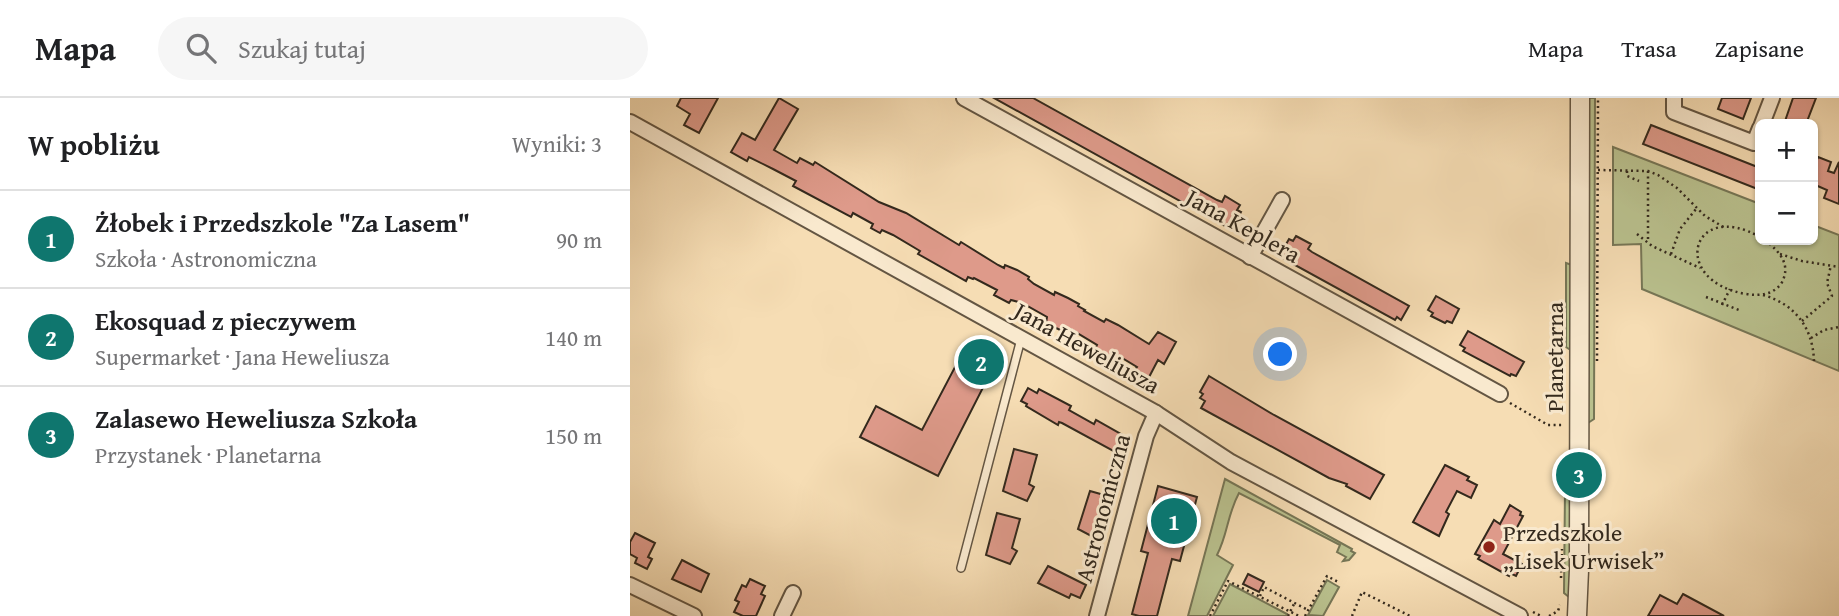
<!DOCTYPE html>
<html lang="pl">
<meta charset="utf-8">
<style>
:root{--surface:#fff;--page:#f6f6f6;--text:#202124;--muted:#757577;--line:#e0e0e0;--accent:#0f766e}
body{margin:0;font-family:"Gentium Book Plus",serif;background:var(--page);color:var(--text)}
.controls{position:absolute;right:21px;top:21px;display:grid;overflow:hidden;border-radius:10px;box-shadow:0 2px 5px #0004}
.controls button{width:63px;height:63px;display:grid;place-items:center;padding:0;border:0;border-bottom:2px solid var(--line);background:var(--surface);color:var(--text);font:35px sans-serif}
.you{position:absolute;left:651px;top:257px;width:24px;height:24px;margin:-18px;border:5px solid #fff;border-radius:50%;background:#1a73e8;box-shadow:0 0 0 10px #1a73e833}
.badge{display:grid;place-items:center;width:46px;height:46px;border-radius:50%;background:var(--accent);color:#fff;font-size:23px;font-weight:700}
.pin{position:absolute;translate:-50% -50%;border:4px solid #fff;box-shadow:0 2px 7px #0006}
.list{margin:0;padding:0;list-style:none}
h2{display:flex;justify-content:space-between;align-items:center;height:91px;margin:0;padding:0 28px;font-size:30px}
h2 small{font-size:23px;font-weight:400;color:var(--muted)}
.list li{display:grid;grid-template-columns:46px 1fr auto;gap:21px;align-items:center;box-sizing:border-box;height:98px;padding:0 28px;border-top:2px solid var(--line)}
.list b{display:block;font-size:26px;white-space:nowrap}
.list p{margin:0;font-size:23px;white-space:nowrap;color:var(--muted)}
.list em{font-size:23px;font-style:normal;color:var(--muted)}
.icon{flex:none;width:38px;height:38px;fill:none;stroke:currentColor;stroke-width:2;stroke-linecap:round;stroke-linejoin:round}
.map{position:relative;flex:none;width:1209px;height:518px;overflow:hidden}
header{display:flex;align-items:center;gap:42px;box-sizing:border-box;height:98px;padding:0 35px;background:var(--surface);border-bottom:2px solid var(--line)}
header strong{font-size:33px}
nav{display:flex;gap:38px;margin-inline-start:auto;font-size:24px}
.search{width:490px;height:63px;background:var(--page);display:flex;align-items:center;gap:18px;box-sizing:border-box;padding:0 24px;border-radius:38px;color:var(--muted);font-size:26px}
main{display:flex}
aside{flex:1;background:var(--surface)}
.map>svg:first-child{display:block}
.green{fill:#bac28f;stroke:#767656;stroke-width:2}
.building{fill:#de9a8a;stroke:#33291d;stroke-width:2}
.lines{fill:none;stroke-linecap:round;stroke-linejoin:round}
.service-casing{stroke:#645643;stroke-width:10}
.minor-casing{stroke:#645643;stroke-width:18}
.tertiary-casing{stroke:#645643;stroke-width:21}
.path{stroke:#33291d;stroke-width:2.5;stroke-dasharray:2 3.5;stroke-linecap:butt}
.service{stroke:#f9e9ce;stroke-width:7}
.minor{stroke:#f9e9ce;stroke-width:14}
.tertiary{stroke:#f9e9ce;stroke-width:18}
.poi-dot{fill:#8f2418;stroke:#f9e9ce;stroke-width:2.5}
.labels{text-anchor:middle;stroke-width:6;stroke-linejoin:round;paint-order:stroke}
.street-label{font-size:24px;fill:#33291d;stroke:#f9e9ce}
.poi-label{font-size:24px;fill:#33291d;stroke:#f9e9ce;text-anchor:start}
</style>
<header>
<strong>Mapa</strong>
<div class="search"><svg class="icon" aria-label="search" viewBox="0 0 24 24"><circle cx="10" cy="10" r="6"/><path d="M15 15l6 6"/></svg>Szukaj tutaj</div>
<nav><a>Mapa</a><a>Trasa</a><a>Zapisane</a></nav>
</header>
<main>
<aside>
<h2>W pobliżu<small>Wyniki: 3</small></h2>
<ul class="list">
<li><span class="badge">1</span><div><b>Żłobek i Przedszkole &quot;Za Lasem&quot;</b><p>Szkoła · Astronomiczna</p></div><em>90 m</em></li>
<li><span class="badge">2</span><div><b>Ekosquad z pieczywem</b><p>Supermarket · Jana Heweliusza</p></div><em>140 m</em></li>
<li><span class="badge">3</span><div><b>Zalasewo Heweliusza Szkoła</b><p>Przystanek · Planetarna</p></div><em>150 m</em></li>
</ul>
</aside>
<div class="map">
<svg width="1209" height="518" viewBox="0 0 1209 518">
<rect width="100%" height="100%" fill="#f6ddb4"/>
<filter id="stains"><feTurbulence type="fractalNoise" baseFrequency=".00286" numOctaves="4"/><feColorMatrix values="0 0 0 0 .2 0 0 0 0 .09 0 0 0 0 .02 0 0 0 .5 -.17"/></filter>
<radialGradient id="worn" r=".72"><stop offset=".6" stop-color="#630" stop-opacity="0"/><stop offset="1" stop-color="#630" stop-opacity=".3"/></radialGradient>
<g class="green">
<path d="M959,0H965L964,321L958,325Z"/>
<path d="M983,49L1130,106V142H1183V127L1209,137V273L1012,191L1011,146L983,147Z"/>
<path d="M936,165L942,167V253L936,249Z"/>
<path d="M595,381L722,451L721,453L725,455L719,462L713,463L716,459L707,454L710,447L609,395C597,417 598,436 587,457L603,467L577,518H558Z"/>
<path d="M941,387L940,500L934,495L935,391Z"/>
<path d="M697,482L709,489L693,518L678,517Z"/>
<path d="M600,486L657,516L656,518H583Z"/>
</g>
<g class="building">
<path d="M51,0H88L69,35L54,27L60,16L47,8Z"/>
<path d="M149,0L168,11L144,52L167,65L170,60L183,67L185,64L249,104L276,115L329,147L331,144L368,167L374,170L375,167L387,172L399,179L398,181L404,186L424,197L425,194L438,200L449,206L448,208L455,212L454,213L474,224L476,221L488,227L519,246L528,234L546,244L534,266L528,262L518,281L504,273L507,269L487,257L482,256L480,260L465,251L467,247L442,232L432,229L430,232L416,225L417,219L392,205L381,202L379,205L364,197L367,192L344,180L343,181L338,179L336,183L288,156L290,153L263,137L252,132L250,135L241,130L243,126L223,115L221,119L163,88L166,83L143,71L119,59L117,63L101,54L112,35L125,42Z"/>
<path d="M364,0H403L587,102L592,104L595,98L610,107L607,112L611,114L603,129L598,126L597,129Z"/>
<path d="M1092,0H1121L1113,21L1088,11Z"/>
<path d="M1163,0H1186L1176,26H1154Z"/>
<path d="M1021,27L1130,70V92L1013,46Z"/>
<path d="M1188,59L1201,64L1198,73L1204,75L1209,64V106L1194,100L1197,92L1183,86V71Z"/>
<path d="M666,138L681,146L678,151L682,154L779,208L771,222L767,219L765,222L654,161L655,158L651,155L659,141L663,143Z"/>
<path d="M806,198L829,211L822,225L817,223L815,225L801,218L803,215L798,212Z"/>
<path d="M838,233L894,264L886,278L881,276L880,278L833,253L835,250L830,247Z"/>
<path d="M335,250L365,266L308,378L230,339L246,308L292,332Z"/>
<path d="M579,278L644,317L754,377L740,401L716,388L717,386L699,380L571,310L575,303L570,300L573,296L570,294Z"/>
<path d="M398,290L407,295L409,291L441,308L439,312L464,326L466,322L496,339L487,355L432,325L429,324L428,327L396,308L397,306L391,303Z"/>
<path d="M384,351L407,357L399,386L404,389L397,403L373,393Z"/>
<path d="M815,367L839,379L837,382L847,387L841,400L827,393L816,414L819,416L809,438L783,424Z"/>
<path d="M528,388L567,399L550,463L542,461L527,518H509L502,516L518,455L511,453Z"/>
<path d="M460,393L474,397L472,406L476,407L467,441L448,431Z"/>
<path d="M880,407L891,414L890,417L893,418L873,456L892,466L886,478L880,475L879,478L848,461L850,458L845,456L864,422L870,426Z"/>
<path d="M367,415L390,421L382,450L387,453L380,466L356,457Z"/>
<path d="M5,435L25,445L18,459L22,461L17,471L5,465L7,460L0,456V444Z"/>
<path d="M52,462L79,476L71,494L42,481Z"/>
<path d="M418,468L456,487L450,500L441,496L439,500L408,485Z"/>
<path d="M618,476L634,484L629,494L613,486Z"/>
<path d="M120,481L135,488L131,496L135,498L126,518H113L104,514L109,504L105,502L112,487L116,489Z"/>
<path d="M1053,496L1094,518H1018L1030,497L1047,506Z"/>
</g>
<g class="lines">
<g class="service-casing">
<path id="service" d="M331,470L391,241"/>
</g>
<g class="minor-casing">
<g id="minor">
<path d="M334,0L870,296"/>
<path d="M1044,0V14L1124,45L1130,30"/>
<path d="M0,24L526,315L601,364L890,518"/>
<path d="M1132,26L1142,0"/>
<path d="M620,159L652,102"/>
<path d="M0,487L64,518"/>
<path d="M152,518L163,495"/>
<path d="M467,518L516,338L526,315"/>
</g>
</g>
<g class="tertiary-casing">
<path id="tertiary" d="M947,518L949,472L950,0"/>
</g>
<g class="path">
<path d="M968,72L1018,73L1028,77L1047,90L1075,118L1095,130"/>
<path d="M997,73V78L1009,83"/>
<path d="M1018,73V143"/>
<path d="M1007,136L1022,148L1070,170"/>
<path d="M1130,139C1061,100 1039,183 1116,196C1130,198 1142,197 1151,186C1162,167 1150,154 1135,142"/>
<path d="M1041,156L1050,131L1066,111"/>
<path d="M1150,156L1172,163L1209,169"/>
<path d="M1133,197C1165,206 1183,230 1184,263"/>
<path d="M1076,199L1109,212"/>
<path d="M1092,207L1100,191"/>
<path d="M1172,223L1202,198L1197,185L1201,167"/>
<path d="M1181,240L1194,232L1209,229"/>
<path d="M967,263L968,0"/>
<path d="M880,305L918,327H932"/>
<path d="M931,480L932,451"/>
<path d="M630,498L634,489L678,512"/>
<path d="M903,514L911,518"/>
<path d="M580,518L598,483L669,518"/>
<path d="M658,518L665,504"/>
<path d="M675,518L697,478L710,485"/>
<path d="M722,518L732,494L780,518"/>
<path d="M919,518L928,513L930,507"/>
</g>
<use href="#service" class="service"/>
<use href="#minor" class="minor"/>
<use href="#tertiary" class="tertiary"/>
</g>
<circle class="poi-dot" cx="859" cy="449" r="7"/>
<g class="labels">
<g class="street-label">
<text transform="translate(613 128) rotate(29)" y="8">Jana Keplera</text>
<text transform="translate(457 250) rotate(29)" y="8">Jana Heweliusza</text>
<text transform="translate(925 259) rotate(-90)" y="8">Planetarna</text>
<text transform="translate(473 410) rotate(-75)" y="8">Astronomiczna</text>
</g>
<g class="poi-label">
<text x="873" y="443">Przedszkole<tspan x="873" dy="28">„Lisek Urwisek”</tspan></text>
</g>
</g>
<rect width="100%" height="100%" filter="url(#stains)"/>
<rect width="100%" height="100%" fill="url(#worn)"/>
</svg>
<div class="controls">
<button>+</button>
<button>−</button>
</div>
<div class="you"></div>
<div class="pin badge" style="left:544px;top:423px">1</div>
<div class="pin badge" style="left:351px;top:264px">2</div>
<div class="pin badge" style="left:949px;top:377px">3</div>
</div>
</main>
